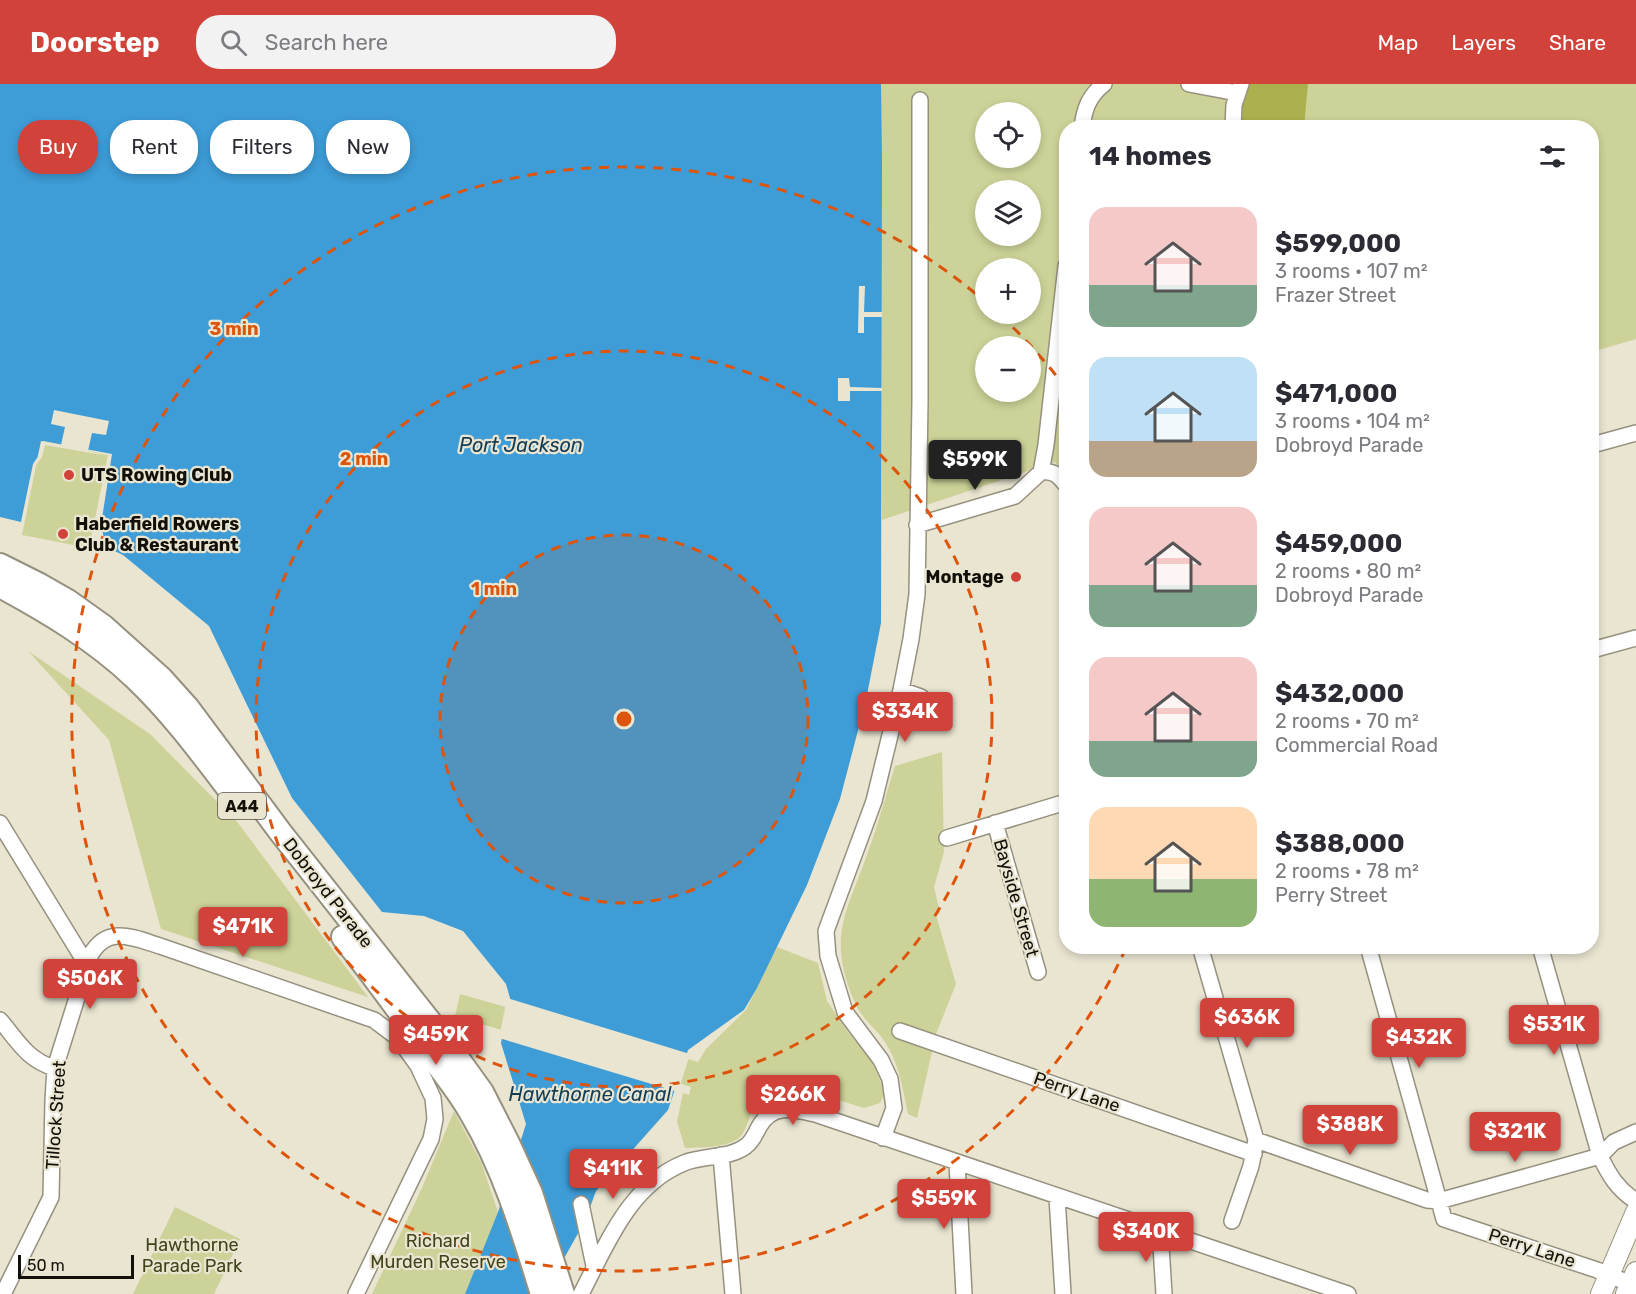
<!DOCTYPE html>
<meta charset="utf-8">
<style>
body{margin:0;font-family:Rubik,sans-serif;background:#f2f2f3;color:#2b2b33;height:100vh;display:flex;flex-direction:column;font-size:22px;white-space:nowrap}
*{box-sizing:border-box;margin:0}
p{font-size:20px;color:#7c7c81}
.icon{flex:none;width:33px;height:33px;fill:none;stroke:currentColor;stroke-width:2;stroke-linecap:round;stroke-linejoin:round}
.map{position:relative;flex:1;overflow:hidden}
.drawer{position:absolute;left:1059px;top:36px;width:540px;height:834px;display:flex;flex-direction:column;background:#fff;border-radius:24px;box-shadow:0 3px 9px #0003}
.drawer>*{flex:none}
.guide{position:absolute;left:18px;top:36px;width:570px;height:54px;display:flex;gap:12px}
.buttons{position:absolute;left:975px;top:18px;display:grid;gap:12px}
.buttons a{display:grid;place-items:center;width:66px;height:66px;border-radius:50%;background:#fff;box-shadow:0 3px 9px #0003;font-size:30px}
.scale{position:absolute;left:18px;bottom:15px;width:116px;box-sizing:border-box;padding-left:6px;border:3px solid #121009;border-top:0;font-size:16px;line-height:21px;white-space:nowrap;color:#121009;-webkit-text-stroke:4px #e9e5d1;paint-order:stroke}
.price{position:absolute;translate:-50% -51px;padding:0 14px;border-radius:6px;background:#d0423a;color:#fff;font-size:20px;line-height:39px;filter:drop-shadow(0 2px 3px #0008)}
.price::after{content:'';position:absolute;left:50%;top:36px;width:18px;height:14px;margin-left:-9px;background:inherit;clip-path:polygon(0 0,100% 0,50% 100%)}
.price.selected{background:#222;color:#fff}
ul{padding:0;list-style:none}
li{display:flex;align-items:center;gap:18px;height:150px;padding:0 30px}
li span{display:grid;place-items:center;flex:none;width:168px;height:120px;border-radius:18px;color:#555}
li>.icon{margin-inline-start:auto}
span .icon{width:72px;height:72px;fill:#fffc;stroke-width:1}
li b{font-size:26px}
h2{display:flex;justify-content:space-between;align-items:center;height:72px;padding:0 30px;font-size:26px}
.tag{padding:0 21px;border-radius:24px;background:#fff;box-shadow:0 3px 9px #0003;font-size:21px;line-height:54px}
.tag.selected{background:#d0423a;color:#fff}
header{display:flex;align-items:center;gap:36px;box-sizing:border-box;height:84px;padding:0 30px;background:#d0423a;color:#fff}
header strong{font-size:28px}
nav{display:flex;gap:33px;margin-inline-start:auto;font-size:21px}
.search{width:420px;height:54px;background:#f2f2f3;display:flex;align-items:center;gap:15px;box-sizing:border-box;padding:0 21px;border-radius:24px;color:#7c7c81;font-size:22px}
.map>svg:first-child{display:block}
</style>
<header>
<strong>Doorstep</strong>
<div class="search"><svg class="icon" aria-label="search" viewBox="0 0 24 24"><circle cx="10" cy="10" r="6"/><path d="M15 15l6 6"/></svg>Search here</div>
<nav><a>Map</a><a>Layers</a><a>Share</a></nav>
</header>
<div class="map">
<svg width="1636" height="1210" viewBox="0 0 1636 1210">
<rect width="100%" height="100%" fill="#e9e5d1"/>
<!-- green -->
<path fill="#cdd298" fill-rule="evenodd" d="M 881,0 L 1636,0 L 1636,255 L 1592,268 L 1592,44 L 1066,44 L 1066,390 L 1055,378 L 882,436 ZM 986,28 L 1030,28 L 1030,74 L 986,74 ZM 986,106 L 1030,106 L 1030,152 L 986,152 ZM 986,184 L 1030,184 L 1030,230 L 986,230 ZM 986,262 L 1030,262 L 1030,308 L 986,308 Z
M 65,343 L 92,349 L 89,367 L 108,371 L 89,464 L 22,451 L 41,357 L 61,361 Z
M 28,567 L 150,650 L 238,739 L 368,913 L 161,845 L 109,656 Z
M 942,668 L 944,768 L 934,803 L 940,829 L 936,831 L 956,900 L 936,950 L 917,1034 L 908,1030 C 902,1001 898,973 879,950 C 869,939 860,931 854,917 C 826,850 848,827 869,765 C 879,738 886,710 895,682 Z
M 777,863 L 818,879 L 827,917 L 848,948 L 874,980 L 885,1009 L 880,1019 L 864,1024 L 800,1004 L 779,1002 C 770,1008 761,1014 754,1024 C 748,1033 747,1050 736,1056 C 722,1064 702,1063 685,1064 L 677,1038 L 683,1009 L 689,1011 L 691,1003 L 455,932 L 460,910 L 698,978 L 706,965 L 746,926 Z
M 454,1027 L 481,1078 L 498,1128 L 465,1210 L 372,1210 L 421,1106 Z
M 175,1123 L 240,1155 L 214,1210 L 133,1210 Z"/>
<!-- forest -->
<path fill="#abb14e" d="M 1247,0 L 1308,0 L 1304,43 L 1247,43 L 1238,38 L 1240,22 Z"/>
<!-- water -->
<path fill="#3e9cd7" d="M 0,0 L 881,0 L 882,76 L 881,539 L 866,616 L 840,715 L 807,801 L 757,904 L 744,926 L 688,966 L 668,1026 L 596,1107 L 585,1137 L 544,1210 L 465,1210 L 498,1128 L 526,1040 L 501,959 L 510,914 L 506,900 L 463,847 L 424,832 L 382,828 L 292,714 L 209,542 L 123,471 L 106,463 L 101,441 L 112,370 L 43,357 L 39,371 L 33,380 L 21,438 L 0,433 Z"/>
<!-- pier -->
<path fill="#e9e5d1" d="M 859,202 L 865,202 L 864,228 L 882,228 L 882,233 L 864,233 L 864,249 L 858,249 Z
M 838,294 L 849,294 L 850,303 L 882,304 L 882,307 L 850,307 L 850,317 L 838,317 Z
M 54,326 L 109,337 L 106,351 L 92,349 L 88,367 L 108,372 L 45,361 L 42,373 L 36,381 L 41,357 L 61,361 L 65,343 L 51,340 Z
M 507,914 L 690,970 L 678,1008 L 499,954 Z"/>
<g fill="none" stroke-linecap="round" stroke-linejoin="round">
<!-- minor casing -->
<g stroke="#96917f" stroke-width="18">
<path id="minor" d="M 1189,0 L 1237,9
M 1082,44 C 1084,25 1089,12 1104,0
M 1233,44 L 1234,21 L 1241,0
M 1592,361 L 1636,349
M 1041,388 L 1046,361 L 1066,182
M 1041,388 C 1054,386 1059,392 1066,401
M 917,441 L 1015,412 L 1041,388
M 1592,566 L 1636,554
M 901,606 L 921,613
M 0,739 L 87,881
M 995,739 L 1038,888
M 947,754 L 1066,718
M 1200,862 L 1256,1056 L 1251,1082 L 1232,1137
M 1368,862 L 1444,1135 L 1597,1186 L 1636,1202
M 1540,862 L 1600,1072 C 1609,1091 1618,1106 1636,1117
M 0,936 C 17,956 28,977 55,984
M 900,947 L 1254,1070
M 883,1054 L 894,1024 L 890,995 L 881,976 L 845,928 L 828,872 L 826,847 L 874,717 L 901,606 L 911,555 L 917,510 L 920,317 L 920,16
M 1256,1056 L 1427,1116 L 1439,1117 L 1600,1072 L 1614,1058 L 1636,1048
M 721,1071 L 733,1210
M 957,1079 L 964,1210
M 1057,1113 L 1063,1210
M 581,1120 L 594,1182
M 1160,1146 L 1164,1210
M 3,1210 L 51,1113 L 53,1016 L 55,984 L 90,872 C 107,840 134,854 160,862 L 374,936 L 398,954 L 418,982 L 433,1014 L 435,1035 L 431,1055 L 356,1210
M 581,1210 C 606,1162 629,1101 684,1079 C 703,1071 729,1075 746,1062 C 753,1057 755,1050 759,1043 C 772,1019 793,1025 815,1030 L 1348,1210"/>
</g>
<!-- major casing -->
<g stroke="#96917f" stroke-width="22">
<path id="major" d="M 1601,1210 L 1636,1128
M 1626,1210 L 1636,1188"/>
</g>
<!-- highway casing -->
<g stroke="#96917f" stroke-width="26">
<path id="highway" d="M 0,481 L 40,501 L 68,517 L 103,542 L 162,595 L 188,624 L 281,749 L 446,958 L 482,1008 L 509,1061 L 531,1109 L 563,1210
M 0,502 C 48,528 95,556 135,594 C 175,632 207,677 240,720
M 343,853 C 374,893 404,933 433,975 C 447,993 461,1011 472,1031 C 505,1087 523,1149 542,1210"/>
</g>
<!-- minor -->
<use href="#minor" stroke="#fff" stroke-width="15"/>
<!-- major -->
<use href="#major" stroke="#fff" stroke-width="20"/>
<!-- highway -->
<use href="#highway" stroke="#fff" stroke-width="22"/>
</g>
<!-- distance rings -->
<circle cx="624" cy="635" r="184" fill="#dd550c" fill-opacity=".12"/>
<g fill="none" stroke="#dd550c" stroke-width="3" stroke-dasharray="10 8">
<circle cx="624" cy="635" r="184"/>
<circle cx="624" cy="635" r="368"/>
<path d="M1126 864A552 552 0 1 1 982 215M1000 231A552 552 0 0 1 1065 303"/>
</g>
<!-- markers -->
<g fill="#d0423a" stroke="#e9e5d1" stroke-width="2">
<circle cx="69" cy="391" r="6"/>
<circle cx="63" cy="450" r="6"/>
<circle cx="1016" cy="493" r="6"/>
</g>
<g text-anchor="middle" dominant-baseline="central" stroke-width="4.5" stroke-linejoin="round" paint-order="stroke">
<!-- shield labels -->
<rect fill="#e9e5d1" stroke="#525045" stroke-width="1.5" x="218" y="709" width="48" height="26" rx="4.5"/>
<g font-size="16" font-weight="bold" fill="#121009">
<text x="242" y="722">A44</text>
</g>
<!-- poi labels -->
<g font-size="18" font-weight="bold" fill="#121009" stroke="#e9e5d1" text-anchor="start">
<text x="81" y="391">UTS Rowing Club</text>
<text x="75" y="440">Haberfield Rowers<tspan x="75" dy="21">Club &amp; Restaurant</tspan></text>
<text x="1004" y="493" text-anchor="end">Montage</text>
</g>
<!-- street labels -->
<g font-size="18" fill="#121009" stroke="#e9e5d1">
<text transform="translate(328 809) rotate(52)">Dobroyd Parade</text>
<text transform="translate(1016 814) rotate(74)">Bayside Street</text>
<text transform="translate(1077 1008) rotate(19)">Perry Lane</text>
<text transform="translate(56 1031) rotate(-86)">Tillock Street</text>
<text transform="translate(1532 1164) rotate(18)">Perry Lane</text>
</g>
<!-- park labels -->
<g font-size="18" fill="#41441a" stroke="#e9e5d1">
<text x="438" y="1157">Richard<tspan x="438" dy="21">Murden Reserve</tspan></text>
<text x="192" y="1161">Hawthorne<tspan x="192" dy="21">Parade Park</tspan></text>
</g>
<!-- water labels -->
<g font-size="20" font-style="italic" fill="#153d55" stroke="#e9e5d1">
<text x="521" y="361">Port Jackson</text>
<text x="590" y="1010">Hawthorne Canal</text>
</g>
</g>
<circle cx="624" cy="635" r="9" fill="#dd550c" stroke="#e9e5d1" stroke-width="3"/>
<g font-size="18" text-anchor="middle" font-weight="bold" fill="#dd550c" stroke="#e9e5d1" stroke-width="4.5" stroke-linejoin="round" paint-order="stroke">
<text x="234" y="251">3 min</text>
<text x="364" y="381">2 min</text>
<text x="494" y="511">1 min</text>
</g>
</svg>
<div class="buttons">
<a><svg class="icon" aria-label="locate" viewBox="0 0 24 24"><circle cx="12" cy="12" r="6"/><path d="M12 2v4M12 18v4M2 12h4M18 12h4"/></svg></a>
<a><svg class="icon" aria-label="layers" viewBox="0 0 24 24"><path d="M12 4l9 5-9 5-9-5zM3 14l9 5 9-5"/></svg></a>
<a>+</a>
<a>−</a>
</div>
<div class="scale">50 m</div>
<b class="price selected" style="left:975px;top:407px">$599K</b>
<b class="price" style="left:905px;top:659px">$334K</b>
<b class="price" style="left:243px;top:874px">$471K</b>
<b class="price" style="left:90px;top:926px">$506K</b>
<b class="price" style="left:1247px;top:965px">$636K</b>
<b class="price" style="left:1554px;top:972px">$531K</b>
<b class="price" style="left:436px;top:982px">$459K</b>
<b class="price" style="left:1419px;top:985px">$432K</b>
<b class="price" style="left:793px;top:1042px">$266K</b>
<b class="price" style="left:1350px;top:1072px">$388K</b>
<b class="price" style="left:1515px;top:1079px">$321K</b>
<b class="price" style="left:613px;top:1116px">$411K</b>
<b class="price" style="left:944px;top:1146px">$559K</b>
<b class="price" style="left:1146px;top:1179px">$340K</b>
<div class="guide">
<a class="tag selected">Buy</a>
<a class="tag">Rent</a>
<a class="tag">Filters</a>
<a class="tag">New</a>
</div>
<section class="drawer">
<h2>14 homes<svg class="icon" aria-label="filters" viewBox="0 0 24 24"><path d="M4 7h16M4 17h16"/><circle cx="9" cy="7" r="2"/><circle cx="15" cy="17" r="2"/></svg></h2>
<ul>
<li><span style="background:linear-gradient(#f6c9c9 65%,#7fa58c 0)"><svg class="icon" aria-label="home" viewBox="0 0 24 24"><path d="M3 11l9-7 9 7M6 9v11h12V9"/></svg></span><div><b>$599,000</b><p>3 rooms · 107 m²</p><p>Frazer Street</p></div></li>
<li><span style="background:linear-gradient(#bfe0f5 70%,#b9a48a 0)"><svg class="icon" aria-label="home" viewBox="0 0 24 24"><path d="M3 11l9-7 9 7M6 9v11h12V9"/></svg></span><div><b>$471,000</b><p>3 rooms · 104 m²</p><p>Dobroyd Parade</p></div></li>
<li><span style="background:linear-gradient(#f6c9c9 65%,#7fa58c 0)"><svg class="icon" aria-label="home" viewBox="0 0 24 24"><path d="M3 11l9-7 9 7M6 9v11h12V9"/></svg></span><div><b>$459,000</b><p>2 rooms · 80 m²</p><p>Dobroyd Parade</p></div></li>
<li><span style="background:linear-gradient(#f6c9c9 70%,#7fa58c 0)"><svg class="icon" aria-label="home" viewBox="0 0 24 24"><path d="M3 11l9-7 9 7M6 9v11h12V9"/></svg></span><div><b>$432,000</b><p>2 rooms · 70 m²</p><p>Commercial Road</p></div></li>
<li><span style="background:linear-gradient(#ffd9b3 60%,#8fb573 0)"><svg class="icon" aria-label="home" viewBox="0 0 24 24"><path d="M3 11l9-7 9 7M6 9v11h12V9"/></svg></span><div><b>$388,000</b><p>2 rooms · 78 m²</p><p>Perry Street</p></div></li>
</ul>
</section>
</div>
